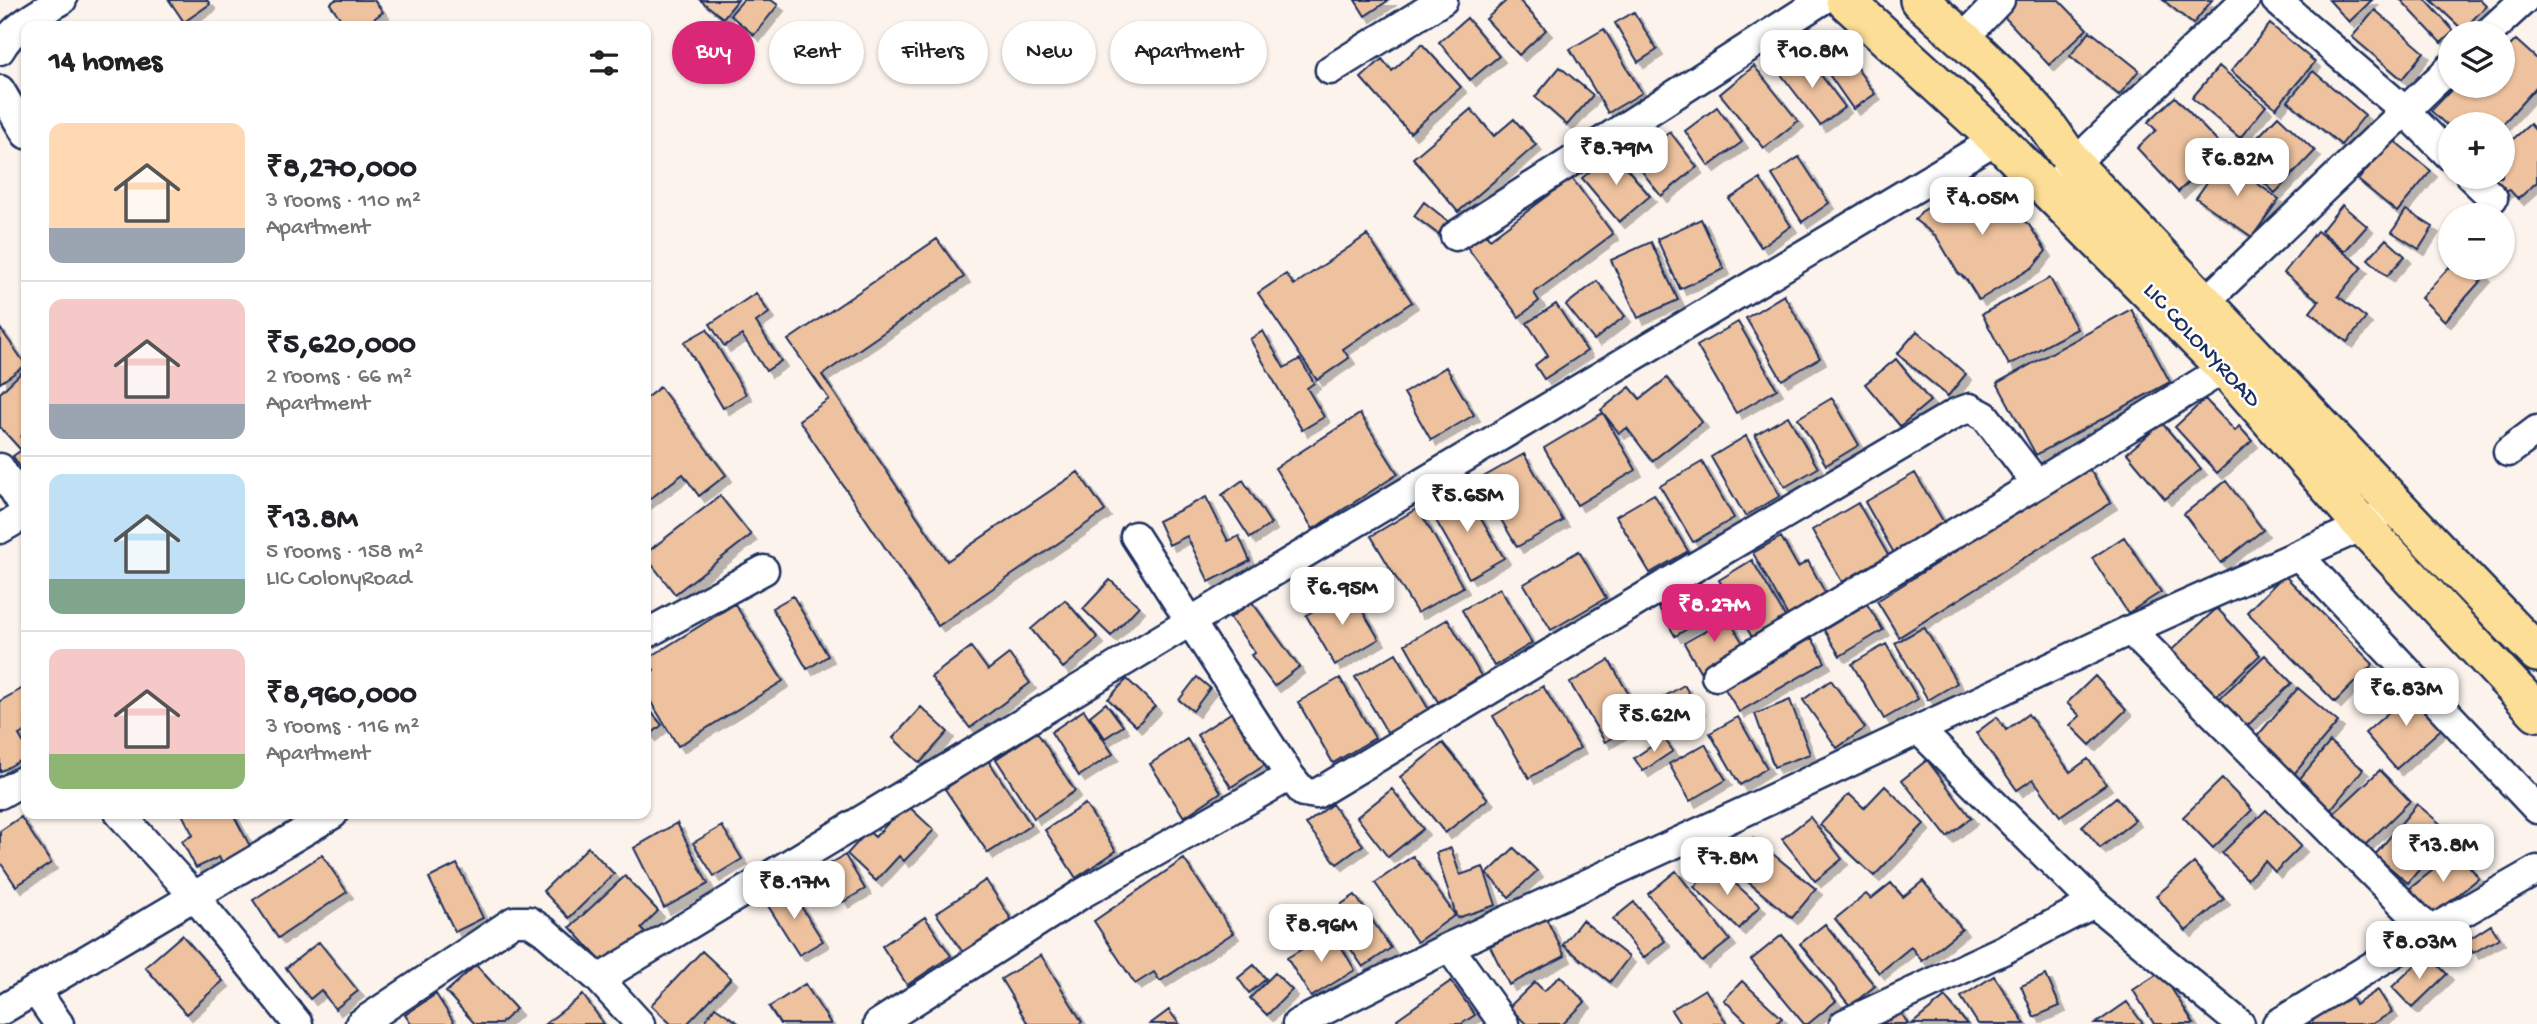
<!DOCTYPE html>
<meta charset="utf-8">
<style>
body{margin:0;font-family:"Gochi Hand",sans-serif;background:#f2f2f2;color:#202124;height:100vh;display:flex;flex-direction:column;font-size:26px;white-space:nowrap}
*{box-sizing:border-box;margin:0}
p{font-size:23px;color:#757577}
.icon{flex:none;width:38px;height:38px;fill:none;stroke:currentColor;stroke-width:2;stroke-linecap:round;stroke-linejoin:round}
.map{position:relative;flex:1;overflow:hidden}
.drawer{position:absolute;left:21px;top:21px;width:630px;height:798px;display:flex;flex-direction:column;background:#fff;border-radius:14px;box-shadow:0 2px 5px #0004}
.drawer>*{flex:none}
.top-card{position:absolute;left:672px;top:21px;width:665px;height:63px;display:flex;gap:14px}
.controls{position:absolute;left:2438px;top:21px;display:grid;gap:14px}
.controls a{display:grid;place-items:center;width:77px;height:77px;border-radius:50%;background:#fff;box-shadow:0 2px 5px #0004;font-size:35px}
.price{position:absolute;translate:-50% -60px;padding:0 16px;border-radius:14px;background:#fff;color:#222;font-size:23px;line-height:46px;filter:drop-shadow(0 2px 4px #0008)}
.price::after{content:'';position:absolute;left:50%;top:42px;width:21px;height:16px;margin-left:-10px;background:inherit;clip-path:polygon(0 0,100% 0,50% 100%)}
.price.selected{background:#db2777;color:#fff}
ul{padding:0;list-style:none}
li{display:flex;align-items:center;gap:21px;height:175px;padding:0 28px}
li+li{border-top:2px solid #e0e0e0}
li span{display:grid;place-items:center;flex:none;width:196px;height:140px;border-radius:14px;color:#555}
li>.icon{margin-inline-start:auto}
span .icon{width:84px;height:84px;fill:#fffc;stroke-width:1}
li b{font-size:30px}
h2{display:flex;justify-content:space-between;align-items:center;height:84px;padding:0 28px;font-size:30px}
.pill{padding:0 24px;border-radius:32px;background:#fff;box-shadow:0 2px 5px #0004;font-size:24px;line-height:63px}
.pill.selected{background:#db2777;color:#fff}
.map>svg:first-child{display:block}
</style>
<div class="map">
<svg width="2537" height="1024" viewBox="0 0 2537 1024">
<defs>
<filter id="shadow"><feDropShadow dx="6" dy="6" stdDeviation="0" flood-color="#0004"/></filter>
</defs>
<rect width="100%" height="100%" fill="#fcf3ec"/>
<filter id="ink" filterUnits="userSpaceOnUse"><feTurbulence type="fractalNoise" baseFrequency=".0143" numOctaves="2"/><feDisplacementMap in="SourceGraphic" scale="14" xChannelSelector="R" yChannelSelector="G"/><feConvolveMatrix kernelMatrix="1 2 1 2 8 2 1 2 1" color-interpolation-filters="sRGB"/></filter>
<g filter="url(#ink)">
<!-- building -->
<path fill="#eec29e" stroke="#1b2f5e" stroke-width="2" filter="url(#shadow)" d="M 169,0 L 207,0 L 210,4 L 184,22 Z
M 335,0 L 374,0 L 383,12 L 364,26 L 346,26 L 330,4 Z
M 700,0 L 738,0 L 723,18 Z
M 743,0 L 771,0 L 778,5 L 754,35 L 730,15 Z
M 1355,0 L 1389,0 L 1365,16 Z
M 1507,0 L 1519,0 L 1546,30 L 1519,55 L 1486,19 Z
M 2008,0 L 2059,0 L 2087,29 L 2049,65 L 1998,10 Z
M 2163,0 L 2212,0 L 2193,24 Z
M 2329,0 L 2372,0 L 2349,22 Z
M 2401,0 L 2426,0 L 2454,31 L 2441,43 Z
M 2431,0 L 2480,0 L 2486,6 L 2463,30 Z
M 2375,10 L 2424,52 L 2402,79 L 2352,37 Z
M 1634,12 L 1657,50 L 1638,62 L 1615,23 Z
M 1467,18 L 1499,56 L 1470,80 L 1439,42 Z
M 2270,24 L 2315,62 L 2276,108 L 2231,71 Z
M 1604,29 L 1642,93 L 1608,113 L 1570,49 Z
M 2090,31 L 2139,70 L 2119,95 L 2070,56 Z
M 1832,33 L 1875,94 L 1853,109 L 1810,47 Z
M 2516,40 L 2537,59 L 2537,86 L 2502,125 L 2450,124 L 2450,128 L 2431,111 L 2455,86 L 2502,86 L 2502,54 Z
M 1422,44 L 1461,87 L 1410,133 L 1361,78 L 1382,59 L 1392,71 Z
M 1805,54 L 1845,107 L 1820,125 L 1780,73 Z
M 1754,66 L 1798,121 L 1764,148 L 1720,94 Z
M 2219,66 L 2266,106 L 2240,138 L 2192,98 Z
M 1560,67 L 1593,95 L 1567,125 L 1535,97 Z
M 2313,71 L 2365,115 L 2341,145 L 2288,101 Z
M 2175,97 L 2224,149 L 2178,192 L 2137,148 L 2156,130 L 2148,122 Z
M 1717,107 L 1742,142 L 1709,166 L 1685,131 Z
M 1471,109 L 1494,136 L 1514,119 L 1536,145 L 1458,212 L 1413,158 Z
M 2278,116 L 2315,151 L 2275,193 L 2238,158 Z
M 2530,124 L 2537,132 L 2537,182 L 2518,199 L 2509,189 L 2504,193 L 2490,177 L 2502,177 L 2502,149 Z
M 1670,132 L 1697,167 L 1661,196 L 1634,161 Z
M 2392,139 L 2431,171 L 2397,212 L 2358,180 Z
M 1613,152 L 1650,196 L 1619,222 L 1582,178 Z
M 1799,157 L 1829,203 L 1802,222 L 1772,175 Z
M 2223,159 L 2279,199 L 2252,237 L 2196,198 Z
M 1973,173 L 1997,192 L 2005,205 L 2029,225 L 2046,251 L 2033,267 L 1979,300 L 1966,279 L 1958,273 L 1936,236 L 1915,220 L 1921,212 L 1963,186 Z
M 1572,178 L 1613,234 L 1534,293 L 1539,301 L 1519,317 L 1467,247 L 1485,233 L 1490,239 Z
M 1760,179 L 1791,226 L 1761,247 L 1729,199 Z
M 1424,202 L 1448,221 L 1438,234 L 1414,216 Z
M 2342,205 L 2367,226 L 2345,251 L 2321,231 Z
M 2406,210 L 2433,227 L 2419,249 L 2392,232 Z
M 1701,219 L 1724,269 L 1680,289 L 1657,239 Z
M 2317,231 L 2362,267 L 2338,296 L 2366,318 L 2347,342 L 2310,312 L 2319,301 L 2284,273 Z
M 1367,235 L 1412,302 L 1343,349 L 1349,358 L 1317,380 L 1258,293 L 1286,274 L 1294,285 Z
M 937,239 L 964,277 L 822,375 L 947,561 L 1078,472 L 1105,511 L 938,626 L 799,420 L 829,399 L 788,340 Z
M 2386,239 L 2405,256 L 2387,276 L 2368,259 Z
M 1651,242 L 1678,300 L 1638,318 L 1611,260 Z
M 2450,266 L 2450,268 L 2476,268 L 2485,276 L 2445,321 L 2421,298 Z
M 2050,278 L 2077,329 L 2009,365 L 1982,314 Z
M 1597,281 L 1625,316 L 1594,340 L 1566,305 Z
M 756,293 L 769,313 L 756,322 L 781,361 L 766,371 L 742,335 L 724,346 L 710,324 Z
M 1784,295 L 1820,358 L 1782,380 L 1746,318 Z
M 1556,304 L 1587,351 L 1544,379 L 1535,365 L 1548,355 L 1527,323 Z
M 2131,309 L 2170,382 L 2036,455 L 1997,383 Z
M 1738,322 L 1777,389 L 1736,413 L 1697,346 Z
M 0,328 L 26,365 L 0,383 Z
M 707,329 L 746,394 L 723,408 L 684,342 Z
M 1263,331 L 1284,368 L 1300,359 L 1314,383 L 1307,388 L 1324,417 L 1302,430 L 1250,339 Z
M 1917,331 L 1966,374 L 1948,396 L 1897,354 Z
M 1896,359 L 1930,401 L 1900,426 L 1865,384 Z
M 1446,367 L 1474,415 L 1431,440 L 1404,393 Z
M 26,368 L 26,432 L 21,437 L 26,444 L 20,449 L 0,427 L 0,393 Z
M 1667,378 L 1702,422 L 1652,461 L 1627,428 L 1619,433 L 1601,410 L 1630,387 L 1640,399 Z
M 660,387 L 726,475 L 699,496 L 683,474 L 646,502 L 646,398 Z
M 1832,398 L 1859,445 L 1826,465 L 1798,418 Z
M 2205,399 L 2235,431 L 2239,426 L 2252,441 L 2217,473 L 2175,427 Z
M 1603,413 L 1636,470 L 1577,505 L 1544,448 Z
M 1360,414 L 1398,474 L 1313,529 L 1275,468 Z
M 1788,416 L 1818,468 L 1785,487 L 1755,435 Z
M 2162,423 L 2201,469 L 2165,499 L 2127,453 Z
M 1746,436 L 1780,496 L 1745,516 L 1711,457 Z
M 26,447 L 26,476 L 13,456 Z
M 1524,454 L 1563,521 L 1517,547 L 1478,480 Z
M 1702,462 L 1734,518 L 1693,542 L 1660,486 Z
M 2088,467 L 2111,503 L 1899,637 L 1877,601 Z
M 1915,473 L 1946,526 L 1895,555 L 1865,502 Z
M 1243,480 L 1271,524 L 1250,538 L 1222,495 Z
M 2226,481 L 2263,530 L 2221,563 L 2184,514 Z
M 1464,490 L 1504,558 L 1469,578 L 1430,510 Z
M 1654,494 L 1688,551 L 1650,573 L 1616,516 Z
M 720,496 L 751,535 L 675,594 L 646,557 L 646,553 Z
M 1206,497 L 1228,541 L 1239,536 L 1250,561 L 1209,582 L 1187,536 L 1169,545 L 1158,521 Z
M 1858,503 L 1888,555 L 1842,582 L 1812,530 Z
M 1418,508 L 1463,587 L 1417,613 L 1371,536 Z
M 1781,537 L 1798,567 L 1808,561 L 1827,596 L 1789,618 L 1753,553 Z
M 2124,537 L 2161,592 L 2128,613 L 2092,558 Z
M 1579,551 L 1606,598 L 1551,630 L 1524,584 Z
M 1752,560 L 1787,620 L 1753,639 L 1719,580 Z
M 2284,575 L 2373,664 L 2335,702 L 2247,612 Z
M 1110,580 L 1139,606 L 1111,636 L 1083,609 Z
M 1700,583 L 1717,611 L 1675,636 L 1659,608 Z
M 1500,588 L 1532,643 L 1494,666 L 1462,610 Z
M 1350,590 L 1379,639 L 1335,665 L 1306,615 Z
M 793,596 L 828,656 L 807,669 L 772,608 Z
M 1065,600 L 1098,638 L 1063,668 L 1031,629 Z
M 1252,602 L 1299,667 L 1274,686 L 1251,655 L 1255,653 L 1230,618 Z
M 735,604 L 783,681 L 678,746 L 646,694 L 646,675 L 654,670 L 647,659 Z
M 1867,604 L 1883,630 L 1840,656 L 1824,630 Z
M 2217,608 L 2260,655 L 2206,706 L 2162,659 Z
M 1728,618 L 1744,645 L 1700,671 L 1684,643 Z
M 1448,619 L 1481,676 L 1438,702 L 1405,644 Z
M 1924,627 L 1957,683 L 1928,700 L 1895,643 Z
M 1812,638 L 1825,662 L 1739,712 L 1725,689 Z
M 1886,644 L 1918,699 L 1884,719 L 1852,664 Z
M 971,647 L 988,670 L 1009,654 L 1030,683 L 970,728 L 931,677 Z
M 1396,653 L 1429,710 L 1388,734 L 1355,677 Z
M 2265,655 L 2292,683 L 2244,729 L 2217,701 Z
M 1609,660 L 1643,719 L 1605,742 L 1570,683 Z
M 2095,676 L 2126,710 L 2090,745 L 2070,725 L 2080,716 L 2067,703 Z
M 1197,677 L 1210,688 L 1193,711 L 1179,700 Z
M 1340,678 L 1375,738 L 1333,763 L 1298,702 Z
M 1127,679 L 1155,706 L 1136,726 L 1108,699 Z
M 1831,680 L 1865,728 L 1837,748 L 1803,700 Z
M 1684,685 L 1699,709 L 1660,732 L 1645,708 Z
M 1543,686 L 1580,748 L 1529,778 L 1493,716 Z
M 25,687 L 26,731 L 19,735 L 26,747 L 26,757 L 0,772 L 0,701 Z
M 2298,688 L 2338,722 L 2294,774 L 2254,740 Z
M 2416,688 L 2447,724 L 2396,769 L 2365,733 Z
M 1790,700 L 1810,754 L 1774,767 L 1755,714 Z
M 1106,703 L 1123,726 L 1105,738 L 1090,716 Z
M 646,706 L 662,725 L 650,735 L 646,729 Z
M 921,707 L 948,732 L 920,763 L 893,738 Z
M 1084,710 L 1113,754 L 1079,776 L 1051,732 Z
M 1234,711 L 1268,763 L 1231,787 L 1197,735 Z
M 2028,714 L 2070,772 L 2088,759 L 2106,784 L 2060,816 L 2033,779 L 2017,790 L 1976,733 L 1997,717 L 2006,730 Z
M 1738,717 L 1767,768 L 1740,785 L 1710,733 Z
M 1037,732 L 1075,791 L 1034,818 L 996,759 Z
M 1664,738 L 1673,751 L 1643,771 L 1634,758 Z
M 1187,739 L 1221,792 L 1184,817 L 1150,764 Z
M 2330,742 L 2363,769 L 2327,814 L 2293,787 Z
M 1443,743 L 1488,799 L 1445,833 L 1400,777 Z
M 1705,744 L 1726,780 L 1690,801 L 1669,764 Z
M 988,760 L 1031,825 L 988,853 L 945,789 Z
M 1927,760 L 1971,818 L 1947,837 L 1902,780 Z
M 2380,770 L 2410,801 L 2360,850 L 2329,818 Z
M 2222,779 L 2252,810 L 2213,848 L 2183,817 Z
M 1885,786 L 1924,824 L 1874,876 L 1820,825 L 1849,794 L 1864,808 Z
M 1392,789 L 1423,829 L 1388,857 L 1357,817 Z
M 2116,797 L 2135,820 L 2100,848 L 2082,826 Z
M 906,804 L 934,830 L 904,861 L 899,856 L 876,881 L 847,854 L 868,831 L 875,837 Z
M 1085,804 L 1116,851 L 1076,878 L 1045,830 Z
M 1332,804 L 1363,845 L 1337,864 L 1306,824 Z
M 2417,804 L 2450,832 L 2408,883 L 2375,855 Z
M 2266,810 L 2301,846 L 2275,872 L 2265,861 L 2247,879 L 2222,853 Z
M 182,814 L 233,814 L 251,848 L 222,863 L 219,857 L 196,868 L 182,841 L 193,835 Z
M 21,817 L 51,863 L 16,886 L 0,862 L 0,831 Z
M 1810,817 L 1842,859 L 1815,881 L 1782,839 Z
M 677,823 L 708,884 L 664,908 L 634,848 Z
M 722,826 L 742,859 L 714,876 L 693,843 Z
M 1753,838 L 1816,889 L 1792,918 L 1730,867 Z
M 588,847 L 614,874 L 569,918 L 543,891 Z
M 1451,848 L 1460,875 L 1483,867 L 1496,905 L 1457,918 L 1436,853 Z
M 1514,848 L 1537,871 L 1509,897 L 1487,874 Z
M 2457,851 L 2479,878 L 2430,918 L 2408,890 Z
M 322,855 L 347,892 L 278,938 L 253,900 Z
M 845,855 L 865,889 L 843,902 L 823,868 Z
M 1413,856 L 1455,915 L 1417,942 L 1375,883 Z
M 1184,859 L 1233,933 L 1160,981 L 1154,972 L 1135,984 L 1094,921 Z
M 2194,863 L 2224,899 L 2186,931 L 2156,896 Z
M 457,864 L 483,918 L 455,932 L 429,878 Z
M 1715,865 L 1760,906 L 1739,929 L 1694,887 Z
M 1676,871 L 1730,940 L 1702,962 L 1648,894 Z
M 625,876 L 658,911 L 641,928 L 648,936 L 610,971 L 570,927 Z
M 986,880 L 1015,925 L 966,957 L 936,913 Z
M 1923,881 L 1962,929 L 1922,961 L 1911,947 L 1879,973 L 1835,919 L 1866,894 L 1871,899 L 1891,883 L 1903,897 Z
M 788,886 L 823,941 L 799,955 L 765,901 Z
M 1355,895 L 1391,948 L 1363,967 L 1327,914 Z
M 1634,902 L 1665,941 L 1643,958 L 1613,919 Z
M 925,917 L 951,956 L 907,985 L 882,946 Z
M 1546,918 L 1565,956 L 1509,985 L 1490,946 Z
M 1582,920 L 1629,957 L 1610,982 L 1563,945 Z
M 1825,924 L 1875,986 L 1850,1006 L 1800,944 Z
M 2491,925 L 2499,938 L 2473,953 L 2466,941 Z
M 1332,931 L 1355,970 L 1311,997 L 1287,958 Z
M 182,935 L 223,981 L 186,1014 L 145,967 Z
M 1782,935 L 1836,1001 L 1808,1024 L 1804,1024 L 1751,960 Z
M 319,942 L 358,991 L 335,1009 L 321,990 L 310,999 L 286,968 Z
M 702,951 L 731,978 L 687,1024 L 671,1024 L 651,1005 Z
M 2427,954 L 2447,974 L 2412,1008 L 2392,987 Z
M 1041,955 L 1082,1022 L 1079,1024 L 1028,1024 L 1001,979 Z
M 476,965 L 516,1009 L 500,1024 L 475,1024 L 446,992 Z
M 1254,965 L 1266,979 L 1249,993 L 1238,978 Z
M 2161,972 L 2194,1024 L 2154,1024 L 2133,990 Z
M 1275,973 L 1292,990 L 1267,1015 L 1250,998 Z
M 2046,975 L 2060,1006 L 2034,1017 L 2021,986 Z
M 1560,976 L 1585,1002 L 1563,1024 L 1526,1024 L 1509,1007 L 1535,982 L 1544,991 Z
M 1994,976 L 2025,1024 L 1978,1024 L 1961,997 Z
M 1451,981 L 1475,1015 L 1461,1024 L 1400,1024 L 1397,1019 Z
M 1742,981 L 1782,1018 L 1776,1024 L 1749,1024 L 1724,1000 Z
M 805,984 L 831,1024 L 780,1024 L 769,1007 Z
M 1705,989 L 1727,1024 L 1680,1024 L 1671,1010 Z
M 2378,990 L 2392,1012 L 2372,1024 L 2297,1024 L 2348,992 L 2355,1005 Z
M 436,994 L 455,1024 L 411,1024 L 405,1015 Z
M 583,995 L 604,1024 L 545,1024 Z
M 1945,997 L 1967,1024 L 1912,1024 Z
M 2127,1002 L 2143,1024 L 2095,1024 Z
M 715,1007 L 740,1024 L 703,1024 Z
M 1899,1009 L 1908,1024 L 1874,1024 Z
M 1169,1010 L 1179,1024 L 1150,1024 Z"/>
<g fill="none" stroke-linecap="round" stroke-linejoin="round">
<!-- minor casing -->
<g stroke="#1b2f5e" stroke-width="33">
<path id="minor" d="M 2276,0 L 2404,110 L 2450,156
M 2488,33 L 2524,0
M 1963,39 L 2000,0
M 0,50 C 13,26 40,13 62,0
M 1330,70 L 1443,0
M 0,90 L 26,134
M 2471,177 L 2493,198
M 2061,178 L 2092,146 L 2245,0
M 1455,236 L 1822,0
M 2205,302 L 2450,68
M 2508,452 L 2537,430
M 0,468 L 26,510
M 0,529 L 26,514
M 1135,536 L 1290,776 L 1303,792 L 1316,794 L 1666,584 L 1956,413 L 1970,408 L 1985,416 L 2037,484 L 2225,368
M 2299,556 L 2537,809
M 2130,630 L 2430,931
M 646,634 L 764,570
M 1716,676 L 2037,484
M 1919,730 L 2094,903 L 2240,1024
M 0,794 L 26,779
M 120,814 L 195,897 L 298,1024
M 1449,947 L 1504,1024
M 599,979 L 1168,635 L 1997,139
M 35,990 L 59,1024
M 0,1011 L 333,814
M 360,1024 L 514,921 L 529,921 L 544,931 L 599,979 L 640,1024
M 878,1024 L 1083,893 L 1290,776
M 1297,1024 L 1449,947 L 1748,810 L 2130,630 L 2363,526 L 2394,505
M 1844,1024 L 2003,950 L 2094,903
M 2277,1024 L 2430,931 L 2537,870"/>
</g>
<!-- major casing -->
<g stroke="#1b2f5e" stroke-width="42">
<path id="major" d="M 1845,0 L 1997,139 L 2225,368 L 2363,526 L 2537,712
M 1919,0 C 1960,36 2002,73 2038,114 C 2055,134 2067,158 2085,177 C 2237,335 2385,496 2537,653"/>
</g>
<!-- minor -->
<use href="#minor" stroke="#fff" stroke-width="28"/>
<!-- major -->
<use href="#major" stroke="#fdde96" stroke-width="37"/>
</g>
</g>
<g text-anchor="middle" dominant-baseline="central" stroke-width="5" stroke-linejoin="round" paint-order="stroke">
<!-- street labels -->
<g font-size="23" fill="#1b2f5e" stroke="#fff">
<text transform="translate(2201 346) rotate(47)">LIC COLONYROAD</text>
</g>
</g>
</svg>
<div class="controls">
<a><svg class="icon" aria-label="layers" viewBox="0 0 24 24"><path d="M12 4l9 5-9 5-9-5zM3 14l9 5 9-5"/></svg></a>
<a>+</a>
<a>−</a>
</div>
<b class="price" style="left:1812px;top:90px">₹10.8M</b>
<b class="price" style="left:1616px;top:187px">₹8.79M</b>
<b class="price" style="left:2237px;top:198px">₹6.82M</b>
<b class="price" style="left:1982px;top:237px">₹4.05M</b>
<b class="price" style="left:1467px;top:534px">₹5.65M</b>
<b class="price" style="left:1342px;top:627px">₹6.95M</b>
<b class="price selected" style="left:1714px;top:644px">₹8.27M</b>
<b class="price" style="left:2406px;top:728px">₹6.83M</b>
<b class="price" style="left:1654px;top:754px">₹5.62M</b>
<b class="price" style="left:2443px;top:884px">₹13.8M</b>
<b class="price" style="left:1727px;top:897px">₹7.8M</b>
<b class="price" style="left:794px;top:921px">₹8.17M</b>
<b class="price" style="left:1321px;top:964px">₹8.96M</b>
<b class="price" style="left:2419px;top:981px">₹8.03M</b>
<div class="top-card">
<a class="pill selected">Buy</a>
<a class="pill">Rent</a>
<a class="pill">Filters</a>
<a class="pill">New</a>
<a class="pill">Apartment</a>
</div>
<section class="drawer">
<h2>14 homes<svg class="icon" aria-label="filters" viewBox="0 0 24 24"><path d="M4 7h16M4 17h16"/><circle cx="9" cy="7" r="2"/><circle cx="15" cy="17" r="2"/></svg></h2>
<ul>
<li><span style="background:linear-gradient(#ffd9b3 75%,#9aa5b1 0)"><svg class="icon" aria-label="home" viewBox="0 0 24 24"><path d="M3 11l9-7 9 7M6 9v11h12V9"/></svg></span><div><b>₹8,270,000</b><p>3 rooms · 110 m²</p><p>Apartment</p></div></li>
<li><span style="background:linear-gradient(#f6c9c9 75%,#9aa5b1 0)"><svg class="icon" aria-label="home" viewBox="0 0 24 24"><path d="M3 11l9-7 9 7M6 9v11h12V9"/></svg></span><div><b>₹5,620,000</b><p>2 rooms · 66 m²</p><p>Apartment</p></div></li>
<li><span style="background:linear-gradient(#bfe0f5 75%,#7fa58c 0)"><svg class="icon" aria-label="home" viewBox="0 0 24 24"><path d="M3 11l9-7 9 7M6 9v11h12V9"/></svg></span><div><b>₹13.8M</b><p>5 rooms · 158 m²</p><p>LIC ColonyRoad</p></div></li>
<li><span style="background:linear-gradient(#f6c9c9 75%,#8fb573 0)"><svg class="icon" aria-label="home" viewBox="0 0 24 24"><path d="M3 11l9-7 9 7M6 9v11h12V9"/></svg></span><div><b>₹8,960,000</b><p>3 rooms · 116 m²</p><p>Apartment</p></div></li>
</ul>
</section>
</div>
